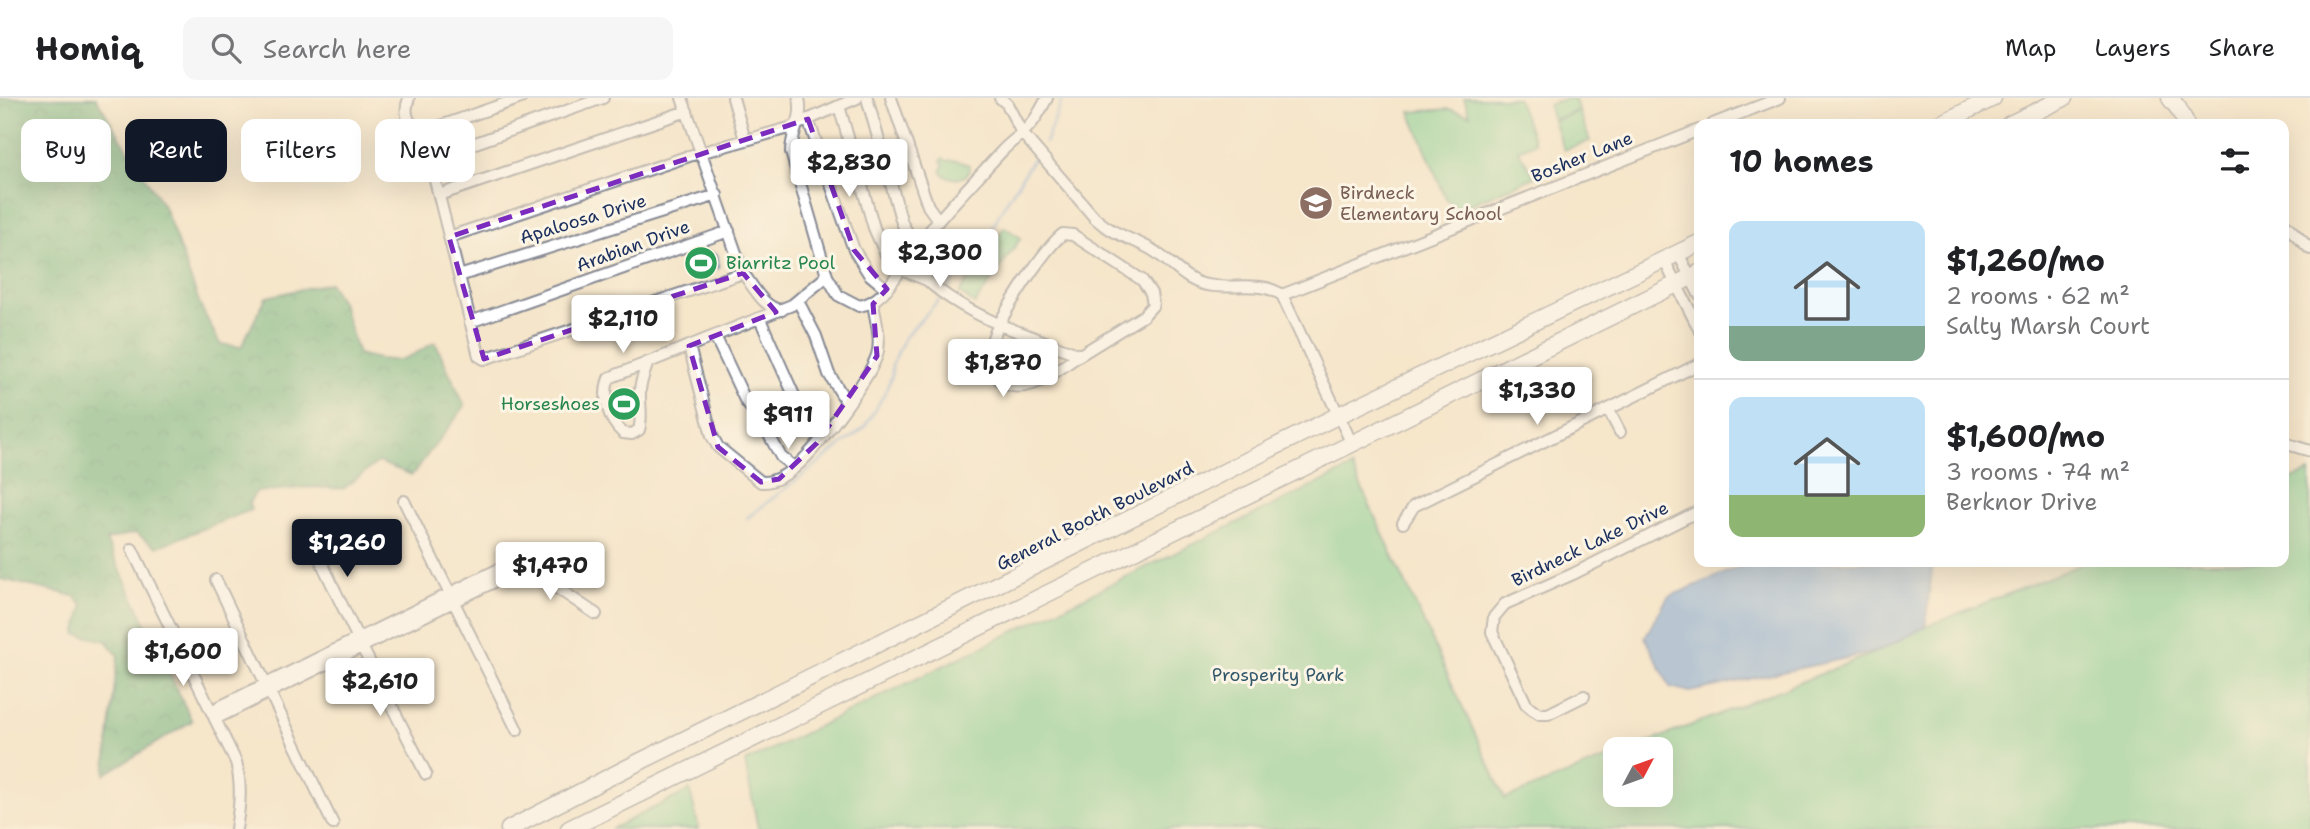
<!DOCTYPE html>
<meta charset="utf-8">
<style>
body{margin:0;font-family:"Shantell Sans",sans-serif;background:#f6f6f6;color:#202124;height:100vh;display:flex;flex-direction:column;font-size:26px;white-space:nowrap}
*{box-sizing:border-box;margin:0}
p{font-size:23px;color:#757577}
.icon{flex:none;width:38px;height:38px;fill:none;stroke:currentColor;stroke-width:2;stroke-linecap:round;stroke-linejoin:round}
.map{position:relative;flex:1;overflow:hidden}
.panel{position:absolute;left:1694px;top:21px;width:595px;height:448px;display:flex;flex-direction:column;background:#fff;border-radius:14px;box-shadow:0 7px 28px #0002}
.panel>*{flex:none}
.hud{position:absolute;left:21px;top:21px;width:665px;height:63px;display:flex;gap:14px}
.needle{width:46px;rotate:49deg}
.buttons{position:absolute;left:1603px;top:639px;display:grid;gap:14px}
.buttons a{display:grid;place-items:center;width:70px;height:70px;border-radius:14px;background:#fff;box-shadow:0 7px 28px #0002;font-size:35px}
.price{position:absolute;translate:-50% -60px;padding:0 16px;border-radius:7px;background:#fff;color:#222;font-size:23px;line-height:46px;filter:drop-shadow(0 2px 4px #0008)}
.price::after{content:'';position:absolute;left:50%;top:42px;width:21px;height:16px;margin-left:-10px;background:inherit;clip-path:polygon(0 0,100% 0,50% 100%)}
.price.selected{background:#111827;color:#fff}
ul{padding:0;list-style:none}
li{display:flex;align-items:center;gap:21px;height:175px;padding:0 35px}
li+li{border-top:2px solid #e0e0e0}
li span{display:grid;place-items:center;flex:none;width:196px;height:140px;border-radius:14px;color:#555}
li>.icon{margin-inline-start:auto}
span .icon{width:84px;height:84px;fill:#fffc;stroke-width:1}
li b{font-size:30px}
h2{display:flex;justify-content:space-between;align-items:center;height:84px;padding:0 35px;font-size:30px}
.tag{padding:0 24px;border-radius:14px;background:#fff;box-shadow:0 7px 28px #0002;font-size:24px;line-height:63px}
.tag.selected{background:#111827;color:#fff}
header{display:flex;align-items:center;gap:42px;box-sizing:border-box;height:98px;padding:0 35px;background:#fff;border-bottom:2px solid #e0e0e0}
header strong{font-size:33px}
nav{display:flex;gap:38px;margin-inline-start:auto;font-size:24px}
.search{width:490px;height:63px;background:#f6f6f6;display:flex;align-items:center;gap:18px;box-sizing:border-box;padding:0 24px;border-radius:14px;color:#757577;font-size:26px}
.map>svg:first-child{display:block}
</style>
<header>
<strong>Homiq</strong>
<div class="search"><svg class="icon" aria-label="search" viewBox="0 0 24 24"><circle cx="10" cy="10" r="6"/><path d="M15 15l6 6"/></svg>Search here</div>
<nav><a>Map</a><a>Layers</a><a>Share</a></nav>
</header>
<div class="map">
<svg width="2310" height="731" viewBox="0 0 2310 731">
<defs>
<pattern id="forest-crowns" width="20" height="18" patternUnits="userSpaceOnUse" patternTransform="scale(1.75)"><rect width="20" height="18" fill="#62b27d"/><path d="M2 6a3 3 0 1 1 6 0M12 15a3 3 0 1 1 6 0" fill="none" stroke="#50916a"/></pattern>
</defs>
<rect width="100%" height="100%" fill="#fcf5e5"/>
<filter id="ink" filterUnits="userSpaceOnUse"><feTurbulence type="fractalNoise" baseFrequency=".0143" numOctaves="2"/><feDisplacementMap in="SourceGraphic" scale="14" xChannelSelector="R" yChannelSelector="G"/><feConvolveMatrix kernelMatrix="1 2 1 2 8 2 1 2 1" color-interpolation-filters="sRGB"/></filter>
<filter id="wash" filterUnits="userSpaceOnUse"><feTurbulence type="fractalNoise" baseFrequency=".00686" numOctaves="4" result="noise"/><feDisplacementMap in="SourceGraphic" scale="28" xChannelSelector="R" yChannelSelector="G"/><feGaussianBlur stdDeviation="1.57" result="paint"/><feColorMatrix in="noise" values="0 0 0 0 0 0 0 0 0 0 0 0 0 0 0 0 0 1.4 0 .05"/><feComposite in="paint" operator="in"/></filter>
<g filter="url(#wash)">
<rect width="100%" height="100%" fill="#f5e6cb"/>
<!-- forest -->
<path fill="url(#forest-crowns)" stroke="#3e706e" stroke-width="2" d="M 0,0 L 96,0 L 165,111 L 201,209 L 220,246 L 241,249 L 266,199 L 329,185 L 342,205 L 358,256 C 398,266 400,265 435,244 L 465,308 L 412,377 L 378,364 L 343,391 L 314,389 L 256,394 L 249,405 L 251,412 L 157,449 L 135,435 L 106,442 L 192,623 L 105,676 L 118,557 L 106,543 L 76,536 L 83,507 L 74,498 L 0,481 Z"/>
<!-- green -->
<path fill="#79cf93" stroke="#4a7f78" stroke-width="2" d="M 1464,0 L 1517,0 L 1535,45 L 1518,52 L 1535,79 L 1459,111 L 1446,101 L 1410,14 L 1449,11 L 1470,17 Z
M 1568,0 L 1574,0 L 1579,12 L 1553,22 L 1548,7 Z
M 1579,13 L 1590,43 L 1564,52 L 1553,23 Z
M 943,60 L 947,63 C 956,60 962,64 969,67 L 970,71 L 966,78 L 956,81 L 945,78 L 941,73 L 944,67 L 941,63 Z
M 1004,129 L 1021,140 L 975,206 L 959,195 Z
M 1352,369 L 1505,701 L 1615,657 L 1615,696 L 1661,696 L 1661,651 L 1631,651 L 1879,553 L 1925,529 L 2087,464 L 2284,464 L 2284,384 L 2310,374 L 2310,731 L 758,731 L 745,664 Z
M 690,692 L 699,731 L 611,731 Z"/>
<!-- water -->
<path fill="#70a1da" stroke="#46689c" stroke-width="2" d="M 707,154 L 717,157 L 719,169 L 703,175 L 685,174 L 684,159 L 708,158 Z
M 1751,464 L 1933,464 L 1925,529 L 1879,553 L 1690,594 L 1670,589 L 1645,539 L 1668,499 Z"/>
<g fill="none" stroke-linecap="round" stroke-linejoin="round">
<!-- stream -->
<path stroke="#70a1da" stroke-width="2.5" d="M 1045,45 L 1063,0
M 948,190 L 987,140 L 1002,111 L 1033,61
M 747,420 L 864,330 L 885,295 L 892,277 L 892,267 L 905,239 L 939,202"/>
</g>
</g>
<g filter="url(#ink)">
<g fill="none" stroke-linecap="round" stroke-linejoin="round">
<!-- minor casing -->
<g stroke="#888a94" stroke-width="14">
<path id="minor" d="M 409,0 C 403,16 408,27 423,34 L 479,258 L 484,261 L 743,175 L 682,0
M 733,0 L 745,42
M 799,0 C 804,22 791,33 791,54 L 827,178 L 838,197 L 859,208 C 883,204 895,179 908,161 C 936,122 970,88 1002,53 C 1011,43 1022,37 1030,27 C 1037,20 1042,9 1047,0
M 867,0 L 902,125 L 916,150 L 927,182 L 900,171
M 891,0 L 928,108 L 938,122
M 1000,0 L 1007,6 L 1022,35 L 1095,120 C 1112,136 1128,139 1147,149 C 1168,159 1183,183 1207,187 C 1231,192 1261,182 1282,197 L 1352,346
M 839,8 L 874,130 L 888,161 L 899,174
M 808,21 L 854,152 L 869,176 L 887,191
M 1713,26 L 1780,0
M 423,34 L 521,0
M 430,61 L 603,0
M 439,97 L 687,13
M 2284,125 L 2310,151
M 449,139 L 689,58 L 789,30 L 857,0
M 1678,155 L 1699,196
M 1664,162 L 1699,231
M 743,175 C 753,188 764,211 782,212
M 459,178 L 717,97
M 927,182 C 948,202 976,216 1003,228 L 1080,257 L 1143,218 L 1153,207 L 1151,195 L 1142,182 L 1073,137 L 1063,136 C 1045,149 993,228 990,250 C 989,260 992,273 998,280 C 1006,290 1022,290 1033,286 C 1049,281 1065,266 1080,257
M 1282,197 L 1699,32
M 798,203 L 816,238 L 829,276 L 847,305
M 760,221 L 801,313 L 824,336
M 470,224 L 729,133
M 715,238 L 746,304 L 762,324 L 781,359 L 794,369
M 689,248 L 712,338 L 718,349 L 761,384 C 777,385 792,373 803,362 C 820,345 870,280 877,257 C 882,241 875,221 873,204
M 648,264 C 645,273 641,282 640,292 C 639,305 643,318 639,332 L 632,336 L 623,335 C 608,322 602,298 609,280 L 792,207 L 827,178
M 1608,311 L 1620,334
M 2284,345 L 2310,353
M 404,403 L 517,632
M 1403,425 L 1414,408 L 1699,266
M 308,436 L 362,549 L 426,676
M 132,451 L 236,664 C 242,687 240,707 236,731
M 521,466 L 596,516
M 216,482 L 333,726
M 1584,598 L 1548,616 L 1540,616 L 1532,611 L 1526,606 L 1521,595 L 1492,534 L 1494,519 L 1505,506 L 1573,476 L 1699,413
M 211,613 L 501,470 L 521,466
M 215,621 L 504,479 L 519,468"/>
</g>
<!-- highway casing -->
<g stroke="#888a94" stroke-width="19">
<path id="highway" d="M 2170,0 L 2178,10 L 2185,23
M 1940,26 L 1993,0
M 2010,26 L 2064,0
M 509,731 L 625,671 L 1337,318 L 1699,145
M 569,731 L 1699,175"/>
</g>
<!-- minor -->
<use href="#minor" stroke="#fff" stroke-width="10"/>
<!-- highway -->
<use href="#highway" stroke="#fff" stroke-width="16"/>
</g>
</g>
<!-- marked area -->
<path d="M0 0H2310V731H0ZM 808,21 L 854,152 L 887,191 L 873,206 L 877,258 L 817,345 L 779,381 L 761,384 L 718,349 L 689,248 L 776,214 L 743,175 L 484,261 L 449,139 Z" fill="#f5e6cb" fill-opacity=".55" fill-rule="evenodd"/>
<path fill="none" stroke="#7b2cbf" stroke-width="5" stroke-dasharray="14 9" stroke-linejoin="round" d="M 808,21 L 854,152 L 887,191 L 873,206 L 877,258 L 817,345 L 779,381 L 761,384 L 718,349 L 689,248 L 776,214 L 743,175 L 484,261 L 449,139 Z"/>
<!-- icons -->
<defs>
<g id="school-disc" transform="scale(1.75)"><circle r="9.5" fill="#8d6e63" stroke="#fcf5e5"/><path d="M0-5L7-2L0 1L-7-2ZM-4 1L0 2.5L4 1V4Q0 6-4 4Z" fill="#fff"/></g>
<g id="stadium-disc" transform="scale(1.75)"><circle r="9.5" fill="#2e9e5b" stroke="#fcf5e5"/><path d="M0-5a6.5 5 0 1 0 0 10a6.5 5 0 1 0 0-10ZM-3.5-1.8h7v3.6h-7Z" fill="#fff"/></g>
</defs>
<g fill-rule="evenodd">
<use href="#school-disc" x="1316" y="105"/>
<use href="#stadium-disc" x="701" y="165"/>
<use href="#stadium-disc" x="624" y="306"/>
</g>
<g text-anchor="middle" dominant-baseline="central" stroke-width="6" stroke-linejoin="round" paint-order="stroke">
<!-- street labels -->
<g font-size="18" fill="#1b2f5e" stroke="#fcf5e5">
<text transform="translate(1582 59) rotate(-22)">Bosher Lane</text>
<text transform="translate(583 121) rotate(-17)">Apaloosa Drive</text>
<text transform="translate(633 148) rotate(-20)">Arabian Drive</text>
<text transform="translate(1095 418) rotate(-27)">General Booth Boulevard</text>
<text transform="translate(1590 446) rotate(-26)">Birdneck Lake Drive</text>
</g>
<!-- education labels -->
<g font-size="18" fill="#785e54" stroke="#fcf5e5" text-anchor="start">
<text x="1340" y="95">Birdneck<tspan x="1340" dy="21">Elementary School</tspan></text>
</g>
<!-- leisure labels -->
<g font-size="18" fill="#27864d" stroke="#fcf5e5" text-anchor="start">
<text x="726" y="165">Biarritz Pool</text>
<text x="600" y="306" text-anchor="end">Horseshoes</text>
</g>
<!-- park labels -->
<g font-size="18" fill="#32576b" stroke="#fcf5e5">
<text x="1278" y="577">Prosperity Park</text>
</g>
</g>
</svg>
<div class="buttons">
<a><svg class="needle" viewBox="-14 -14 28 28"><path d="M0-13l5 13h-10z" fill="#e53935"/><path d="M0 13l5-13h-10z" fill="#757577"/></svg></a>
</div>
<b class="price" style="left:849px;top:101px">$2,830</b>
<b class="price" style="left:940px;top:191px">$2,300</b>
<b class="price" style="left:623px;top:257px">$2,110</b>
<b class="price" style="left:1003px;top:301px">$1,870</b>
<b class="price" style="left:1537px;top:329px">$1,330</b>
<b class="price" style="left:788px;top:353px">$911</b>
<b class="price selected" style="left:347px;top:481px">$1,260</b>
<b class="price" style="left:550px;top:504px">$1,470</b>
<b class="price" style="left:183px;top:590px">$1,600</b>
<b class="price" style="left:380px;top:620px">$2,610</b>
<div class="hud">
<a class="tag">Buy</a>
<a class="tag selected">Rent</a>
<a class="tag">Filters</a>
<a class="tag">New</a>
</div>
<section class="panel">
<h2>10 homes<svg class="icon" aria-label="filters" viewBox="0 0 24 24"><path d="M4 7h16M4 17h16"/><circle cx="9" cy="7" r="2"/><circle cx="15" cy="17" r="2"/></svg></h2>
<ul>
<li><span style="background:linear-gradient(#bfe0f5 75%,#7fa58c 0)"><svg class="icon" aria-label="home" viewBox="0 0 24 24"><path d="M3 11l9-7 9 7M6 9v11h12V9"/></svg></span><div><b>$1,260/mo</b><p>2 rooms · 62 m²</p><p>Salty Marsh Court</p></div></li>
<li><span style="background:linear-gradient(#bfe0f5 70%,#8fb573 0)"><svg class="icon" aria-label="home" viewBox="0 0 24 24"><path d="M3 11l9-7 9 7M6 9v11h12V9"/></svg></span><div><b>$1,600/mo</b><p>3 rooms · 74 m²</p><p>Berknor Drive</p></div></li>
</ul>
</section>
</div>
